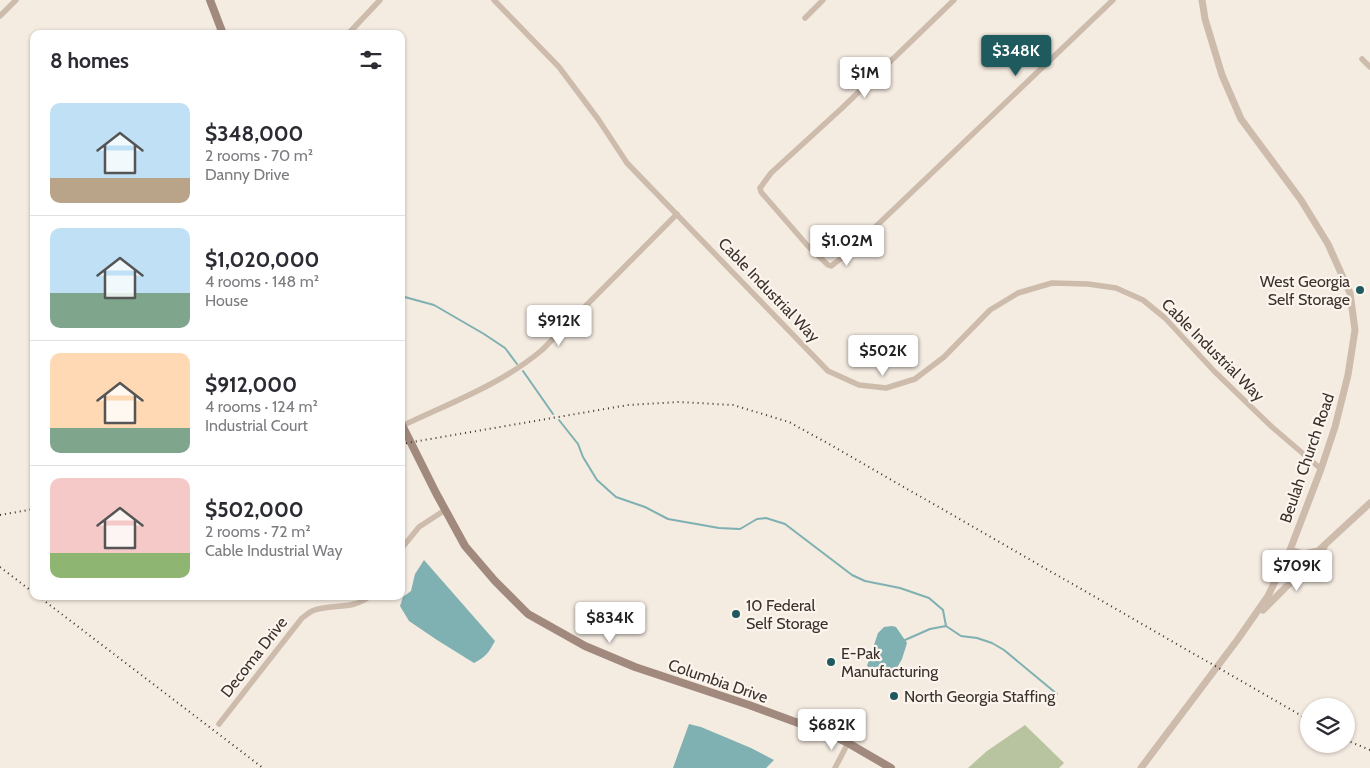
<!DOCTYPE html>
<meta charset="utf-8">
<style>
body{margin:0;font-family:Cabin,sans-serif;background:#f7f7f7;color:#2b2b33;height:100vh;display:flex;flex-direction:column;font-size:19px;white-space:nowrap}
*{box-sizing:border-box;margin:0}
p{font-size:16px;color:#7c7c81}
.icon{flex:none;width:28px;height:28px;fill:none;stroke:currentColor;stroke-width:2;stroke-linecap:round;stroke-linejoin:round}
.map{position:relative;flex:1;overflow:hidden}
.drawer{position:absolute;left:30px;top:30px;width:375px;height:570px;display:flex;flex-direction:column;background:#fff;border-radius:10px;box-shadow:0 1px 4px #0004}
.drawer>*{flex:none}
.buttons{position:absolute;left:1300px;top:698px;display:grid;gap:10px}
.buttons a{display:grid;place-items:center;width:55px;height:55px;border-radius:50%;background:#fff;box-shadow:0 1px 4px #0004;font-size:25px}
.price{position:absolute;translate:-50% -42px;padding:0 11px;border-radius:5px;background:#fff;color:#222;font-size:16px;line-height:32px;filter:drop-shadow(0 1px 2px #0008)}
.price::after{content:'';position:absolute;left:50%;top:30px;width:15px;height:11px;margin-left:-8px;background:inherit;clip-path:polygon(0 0,100% 0,50% 100%)}
.price.selected{background:#1f5a5e;color:#fff}
ul{padding:0;list-style:none}
li{display:flex;align-items:center;gap:15px;height:125px;padding:0 20px}
li+li{border-top:1px solid #e1e1e2}
li span{display:grid;place-items:center;flex:none;width:140px;height:100px;border-radius:10px;color:#555}
li>.icon{margin-inline-start:auto}
span .icon{width:60px;height:60px;fill:#fffc;stroke-width:1}
li b{font-size:21px}
h2{display:flex;justify-content:space-between;align-items:center;height:60px;padding:0 20px;font-size:21px}
.map>svg:first-child{display:block}
</style>
<div class="map">
<svg width="1370" height="768" viewBox="0 0 1370 768">
<rect width="100%" height="100%" fill="#f4ebe1"/>
<!-- green -->
<path fill="#b8c4a0" d="M 1025,725 L 1064,763 L 1059,768 L 968,768 L 987,751 Z"/>
<!-- water -->
<path fill="#7fb0b2" d="M 424,560 L 495,641 C 489,652 486,657 474,663 L 437,640 L 409,621 L 400,606 L 403,597 L 411,591 L 415,574 Z
M 892,626 L 896,627 L 907,643 L 902,659 L 895,671 C 884,674 877,672 867,666 L 878,633 L 884,627 Z
M 689,724 L 701,727 L 751,748 L 774,760 L 766,768 L 673,768 Z"/>
<g fill="none" stroke-linecap="round" stroke-linejoin="round">
<!-- stream -->
<path stroke="#7fb0b2" stroke-width="2" d="M 401,296 L 434,305 L 484,334 L 505,348 L 517,364
M 523,371 L 553,414
M 559,420 L 578,444 L 583,457 L 597,480 L 616,497 L 645,507 L 668,519 L 719,528 L 740,529 L 757,519 L 766,518 L 785,524 L 852,575 L 865,581 L 900,588 L 929,598 L 943,610 L 946,626 L 961,636 L 977,638 L 992,643 L 1004,650 L 1057,694
M 905,640 L 930,629 L 946,626"/>
<!-- minor -->
<path stroke="#cdbbac" stroke-width="5.5" d="M 494,0 L 559,67 L 598,119 L 627,163 L 828,371 L 859,385 L 886,388 L 915,379 L 944,357 L 990,310 L 1018,293 L 1052,283 L 1088,284 L 1116,288 L 1143,300 L 1165,318 L 1214,371 L 1272,427 L 1321,469
M 954,0 L 841,109 L 771,173 L 760,188 L 761,192 L 807,245 L 828,265 L 831,266 L 847,254 L 1113,0
M 0,16 L 16,0
M 805,18 L 823,0
M 348,34 L 380,0
M 1362,59 L 1370,67
M 402,426 C 450,403 502,384 542,350 L 677,214
M 401,549 L 419,527 L 445,510
M 219,724 L 302,618 C 305,616 308,613 312,611 C 332,603 352,611 370,596
M 835,768 L 848,743"/>
<!-- tertiary -->
<path stroke="#cdbbac" stroke-width="7" d="M 1290,550 L 1304,554 L 1318,551 L 1370,503
M 1263,610 L 1312,561 L 1324,547
M 1141,768 L 1238,639 L 1268,596 L 1290,550 L 1321,469 L 1335,427 L 1348,375 L 1355,330 L 1350,293 L 1328,244 L 1301,200 L 1241,119 L 1222,75 L 1205,19 L 1202,0"/>
<!-- secondary -->
<path stroke="#a18a7d" stroke-width="8" d="M 210,0 L 223,34
M 401,423 L 436,493 L 465,546 L 495,581 L 528,614 L 585,646 L 635,667 L 749,705 L 831,735 L 848,743 L 891,768"/>
<!-- rail -->
<path stroke="#3b302b" stroke-width="2" stroke-dasharray="1 4" stroke-linecap="butt" d="M 401,444 L 628,405 L 679,402 L 733,405 L 789,422 L 829,444 L 1309,720
M 0,515 L 34,509
M 0,567 L 34,593
M 38,596 L 263,768
M 1346,740 L 1370,750"/>
</g>
<!-- markers -->
<g fill="#1f5a5e" stroke="#fbf5ee" stroke-width="2">
<circle cx="1360" cy="290" r="5"/>
<circle cx="736" cy="614" r="5"/>
<circle cx="831" cy="662" r="5"/>
<circle cx="894" cy="696" r="5"/>
</g>
<g text-anchor="middle" dominant-baseline="central" stroke-width="4.5" stroke-linejoin="round" paint-order="stroke">
<!-- poi labels -->
<g font-size="16" fill="#3b302b" stroke="#fbf5ee" text-anchor="start">
<text x="1350" y="281" text-anchor="end">West Georgia<tspan x="1350" dy="18">Self Storage</tspan></text>
<text x="746" y="605">10 Federal<tspan x="746" dy="18">Self Storage</tspan></text>
<text x="841" y="653">E-Pak<tspan x="841" dy="18">Manufacturing</tspan></text>
<text x="904" y="696">North Georgia Staffing</text>
</g>
<!-- street labels -->
<g font-size="16" fill="#3b302b" stroke="#fbf5ee">
<text transform="translate(769 290) rotate(46)">Cable Industrial Way</text>
<text transform="translate(1213 350) rotate(45)">Cable Industrial Way</text>
<text transform="translate(1307 458) rotate(-71)">Beulah Church Road</text>
<text transform="translate(254 657) rotate(-52)">Decoma Drive</text>
<text transform="translate(718 681) rotate(19)">Columbia Drive</text>
</g>
</g>
</svg>
<div class="buttons">
<a><svg class="icon" aria-label="layers" viewBox="0 0 24 24"><path d="M12 4l9 5-9 5-9-5zM3 14l9 5 9-5"/></svg></a>
</div>
<b class="price selected" style="left:1016px;top:77px">$348K</b>
<b class="price" style="left:865px;top:99px">$1M</b>
<b class="price" style="left:847px;top:267px">$1.02M</b>
<b class="price" style="left:559px;top:347px">$912K</b>
<b class="price" style="left:883px;top:377px">$502K</b>
<b class="price" style="left:1297px;top:592px">$709K</b>
<b class="price" style="left:610px;top:644px">$834K</b>
<b class="price" style="left:832px;top:751px">$682K</b>
<section class="drawer">
<h2>8 homes<svg class="icon" aria-label="filters" viewBox="0 0 24 24"><path d="M4 7h16M4 17h16"/><circle cx="9" cy="7" r="2"/><circle cx="15" cy="17" r="2"/></svg></h2>
<ul>
<li><span style="background:linear-gradient(#bfe0f5 75%,#b9a48a 0)"><svg class="icon" aria-label="home" viewBox="0 0 24 24"><path d="M3 11l9-7 9 7M6 9v11h12V9"/></svg></span><div><b>$348,000</b><p>2 rooms · 70 m²</p><p>Danny Drive</p></div></li>
<li><span style="background:linear-gradient(#bfe0f5 65%,#7fa58c 0)"><svg class="icon" aria-label="home" viewBox="0 0 24 24"><path d="M3 11l9-7 9 7M6 9v11h12V9"/></svg></span><div><b>$1,020,000</b><p>4 rooms · 148 m²</p><p>House</p></div></li>
<li><span style="background:linear-gradient(#ffd9b3 75%,#7fa58c 0)"><svg class="icon" aria-label="home" viewBox="0 0 24 24"><path d="M3 11l9-7 9 7M6 9v11h12V9"/></svg></span><div><b>$912,000</b><p>4 rooms · 124 m²</p><p>Industrial Court</p></div></li>
<li><span style="background:linear-gradient(#f6c9c9 75%,#8fb573 0)"><svg class="icon" aria-label="home" viewBox="0 0 24 24"><path d="M3 11l9-7 9 7M6 9v11h12V9"/></svg></span><div><b>$502,000</b><p>2 rooms · 72 m²</p><p>Cable Industrial Way</p></div></li>
</ul>
</section>
</div>
